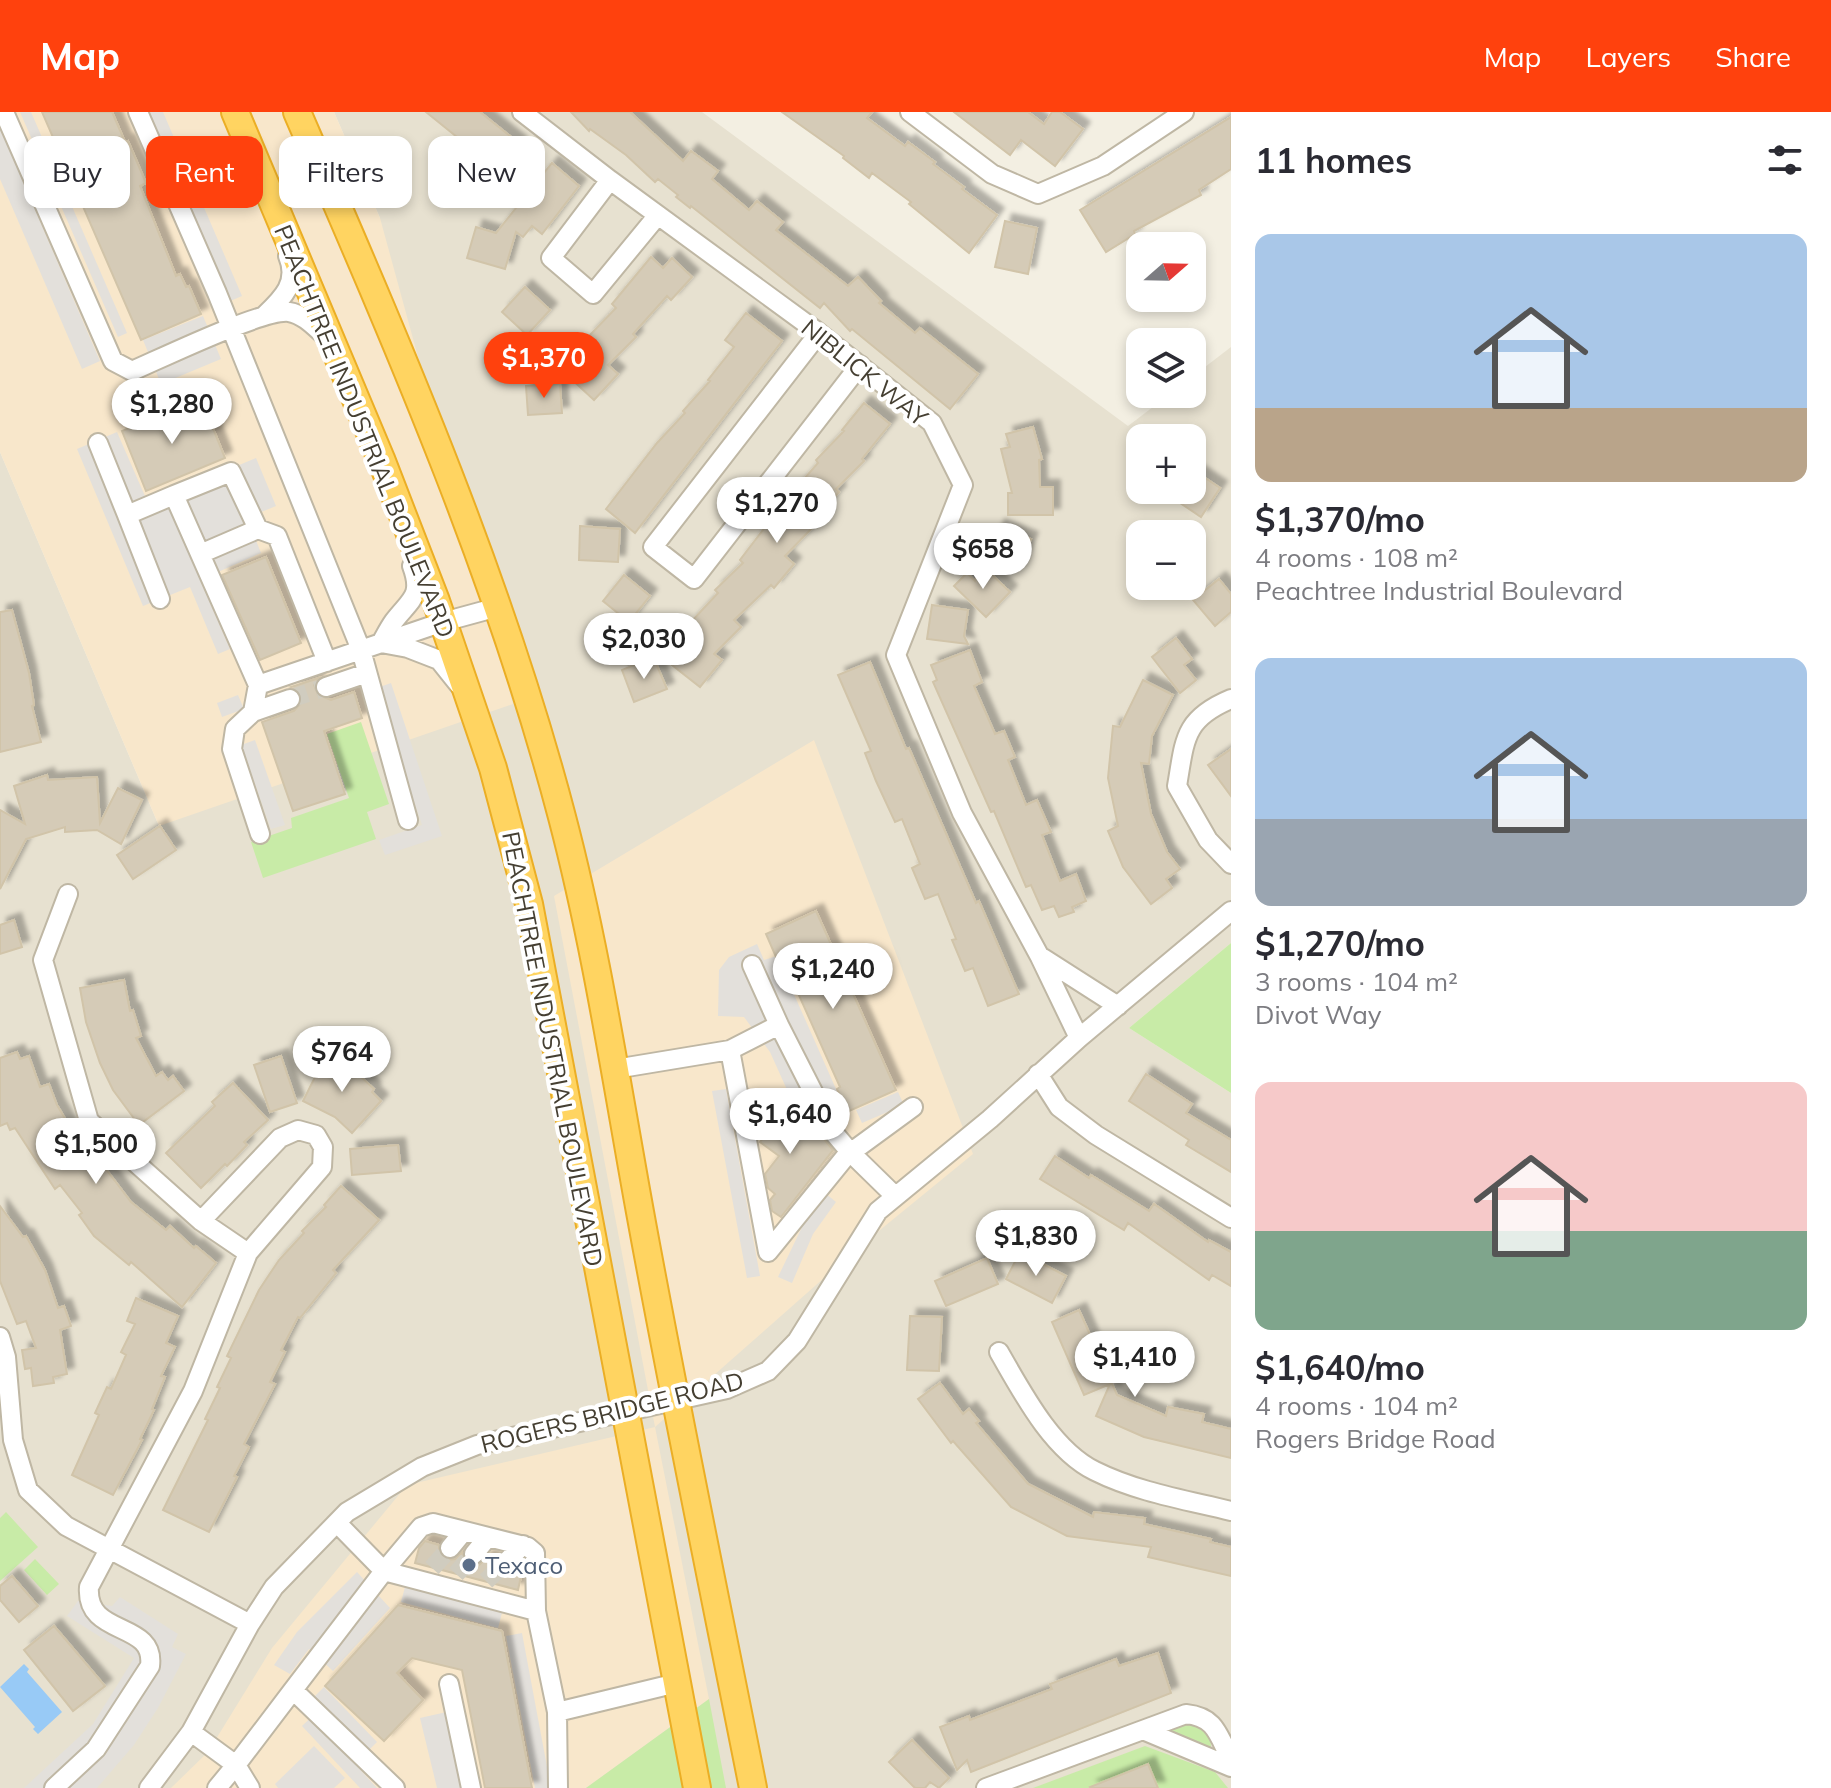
<!DOCTYPE html>
<meta charset="utf-8">
<style>
body{margin:0;font-family:Mulish,sans-serif;background:#f7f7f7;color:#2b2b33;height:100vh;display:flex;flex-direction:column;font-size:30px;white-space:nowrap}
*{box-sizing:border-box;margin:0}
p{font-size:26px;color:#7c7c81}
.icon{flex:none;width:44px;height:44px;fill:none;stroke:currentColor;stroke-width:2;stroke-linecap:round;stroke-linejoin:round}
.map{position:relative;flex:1;overflow:hidden}
.drawer{display:flex;flex-direction:column;background:#fff;width:600px}
.drawer>*{flex:none}
.banner{position:absolute;left:24px;top:24px;width:760px;height:72px;display:flex;gap:16px}
.needle{width:52px;rotate:70deg}
.tools{position:absolute;left:1126px;top:120px;display:grid;gap:16px}
.tools a{display:grid;place-items:center;width:80px;height:80px;border-radius:16px;background:#fff;box-shadow:0 4px 12px #0003;font-size:40px}
.price{position:absolute;translate:-50% -68px;padding:0 18px;border-radius:28px;background:#fff;color:#222;font-size:26px;line-height:52px;filter:drop-shadow(0 2px 4px #0008)}
.price::after{content:'';position:absolute;left:50%;top:48px;width:24px;height:18px;margin-left:-12px;background:inherit;clip-path:polygon(0 0,100% 0,50% 100%)}
.price.selected{background:#ff410d;color:#fff}
ul{padding:0;list-style:none}
li{display:grid;align-content:center;gap:16px;height:424px;padding:0 24px}
li span{display:grid;place-items:center;height:248px;border-radius:16px;color:#555}
li>.icon{margin-inline-start:auto}
span .icon{width:144px;height:144px;fill:#fffc;stroke-width:1}
li b{font-size:34px}
h2{display:flex;justify-content:space-between;align-items:center;height:96px;padding:0 24px;font-size:34px}
.pill{padding:0 28px;border-radius:16px;background:#fff;box-shadow:0 4px 12px #0003;font-size:28px;line-height:72px}
.pill.selected{background:#ff410d;color:#fff}
header{display:flex;align-items:center;gap:48px;box-sizing:border-box;height:112px;padding:0 40px;background:#ff410d;color:#fff}
header strong{font-size:38px}
nav{display:flex;gap:44px;margin-inline-start:auto;font-size:28px}
main{display:flex;flex:1;min-height:0}
.map>svg:first-child{display:block}
</style>
<header>
<strong>Map</strong>
<nav><a>Map</a><a>Layers</a><a>Share</a></nav>
</header>
<main>
<div class="map">
<svg width="1231" height="1676" viewBox="0 0 1231 1676">
<defs>
<filter id="shadow"><feDropShadow dx="7" dy="-7" stdDeviation="2" flood-color="#0004"/></filter>
</defs>
<rect width="100%" height="100%" fill="#f3efe2"/>
<!-- residential -->
<path fill="#e7e1d0" fill-rule="evenodd" d="M 334,0 L 702,0 L 1128,314 L 1170,282 L 1192,282 L 1192,265 L 1231,235 L 1231,831 L 1129,916 L 1231,981 L 1231,1676 L 0,1676 L 0,340 L 159,714 L 380,106 ZM 1140,326 L 1192,326 L 1192,378 L 1140,378 ZM 1140,422 L 1192,422 L 1192,474 L 1140,474 Z"/>
<!-- commercial -->
<path fill="#f8e7cb" d="M 0,0 L 334,0 L 380,106 L 513,592 L 159,714 L 0,340 Z
M 814,628 L 973,1042 L 858,1136 L 655,1315 L 709,1587 L 586,1676 L 171,1676 L 208,1640 L 272,1536 L 407,1373 L 655,1315 L 554,784 Z"/>
<!-- green -->
<path fill="#c8eba7" d="M 361,610 L 389,692 L 367,700 L 376,727 L 263,766 L 251,730 L 292,716 L 291,706 L 349,686 L 327,622 Z
M 1231,831 L 1231,981 L 1129,916 Z
M 6,1400 L 38,1435 L 0,1469 L 0,1406 Z
M 35,1447 L 59,1472 L 47,1483 L 24,1458 Z
M 709,1587 L 726,1676 L 586,1676 Z
M 1191,1609 C 1204,1615 1211,1620 1211,1635 L 1206,1638 L 1172,1626 L 1166,1617 Z
M 1145,1634 L 1215,1660 L 1228,1676 L 1033,1676 Z"/>
<!-- parking -->
<path fill="#e3e0db" d="M 20,0 L 31,0 L 127,221 L 118,225 Z
M 147,0 L 163,0 L 242,184 L 228,190 Z
M 0,16 L 100,249 L 82,257 L 0,67 Z
M 203,204 L 221,247 L 161,272 L 143,228 Z
M 117,320 L 148,391 L 256,346 L 276,394 L 247,406 L 261,441 L 200,468 L 230,537 L 218,542 L 190,475 L 143,494 L 77,337 Z
M 391,571 L 442,724 L 385,743 L 379,728 L 422,713 L 377,576 Z
M 238,583 L 244,597 L 222,605 L 217,591 Z
M 255,628 L 285,713 L 271,717 L 241,633 Z
M 757,832 L 764,848 L 777,844 L 848,1004 L 838,1009 L 823,977 L 793,991 L 770,940 L 744,905 L 718,904 L 719,858 L 729,845 Z
M 726,977 L 760,1164 L 747,1166 L 712,979 Z
M 898,980 L 904,993 L 862,1011 L 856,998 Z
M 825,1081 L 836,1090 L 813,1122 L 792,1171 L 778,1165 L 803,1113 Z
M 357,1460 L 390,1496 L 333,1559 L 309,1537 L 290,1562 L 274,1553 L 297,1520 Z
M 405,1475 L 502,1501 L 498,1516 L 401,1490 Z
M 120,1485 L 178,1522 L 172,1535 L 186,1542 L 158,1596 L 134,1633 L 97,1676 L 24,1676 L 93,1612 L 134,1546 L 67,1504 L 78,1489 L 112,1494 Z
M 522,1521 L 551,1676 L 535,1676 L 506,1524 Z
M 324,1575 L 377,1630 L 355,1652 L 377,1676 L 360,1676 L 302,1614 L 319,1598 L 311,1588 Z
M 451,1599 L 469,1676 L 437,1676 L 420,1606 Z
M 314,1634 L 345,1666 L 334,1676 L 278,1676 L 275,1672 Z"/>
<!-- water -->
<path fill="#98caf6" d="M 24,1552 L 29,1557 L 27,1560 L 62,1600 L 38,1622 L 33,1617 L 35,1615 L 0,1575 Z"/>
<!-- building -->
<path fill="#d5cbb7" stroke="#d1c4a9" stroke-width="2" filter="url(#shadow)" d="M 42,0 L 112,0 L 125,30 L 128,29 L 146,71 L 140,74 L 176,164 L 180,162 L 186,175 L 189,174 L 201,202 L 141,228 Z
M 426,0 L 480,0 L 520,32 L 497,63 L 470,42 L 473,38 Z
M 571,0 L 630,0 L 683,49 L 691,39 L 718,59 L 712,67 L 749,98 L 757,89 L 783,110 L 776,118 L 848,174 L 858,165 L 881,189 L 879,191 L 915,221 L 920,216 L 978,262 L 950,297 L 852,217 L 850,219 L 824,191 L 820,196 L 691,94 L 690,96 L 676,85 L 678,83 L 658,67 L 655,70 L 626,43 L 590,17 L 589,19 Z
M 782,0 L 872,0 L 867,6 L 905,34 L 908,30 L 935,50 L 933,52 L 964,75 L 962,77 L 997,103 L 969,141 L 909,92 L 911,90 L 872,61 L 869,66 L 843,46 L 844,44 Z
M 954,0 L 1028,0 L 1044,12 L 1052,0 L 1060,0 L 1083,17 L 1055,54 L 1021,28 L 1010,43 Z
M 1231,5 L 1231,57 L 1199,78 L 1201,83 L 1134,119 L 1135,122 L 1106,140 L 1080,98 Z
M 552,51 L 579,74 L 542,122 L 532,114 L 523,125 L 516,120 L 505,157 L 467,146 L 476,115 L 496,121 Z
M 1005,109 L 1037,116 L 1028,162 L 995,155 Z
M 651,145 L 663,156 L 672,146 L 692,165 L 671,188 L 667,184 L 633,222 L 636,225 L 608,253 L 618,262 L 594,288 L 568,264 L 596,233 L 588,225 L 616,196 L 612,192 Z
M 525,175 L 550,198 L 527,223 L 502,200 Z
M 746,201 L 782,229 L 635,421 L 606,397 L 657,331 L 685,301 L 683,299 L 710,269 L 708,268 L 734,235 L 725,228 Z
M 560,272 L 562,301 L 528,303 L 526,274 Z
M 189,291 L 196,308 L 208,304 L 225,346 L 146,379 L 122,319 Z
M 864,291 L 890,312 L 862,347 L 864,349 L 836,377 L 839,380 L 811,411 L 814,414 L 785,444 L 794,452 L 774,476 L 771,473 L 734,508 L 741,515 L 714,542 L 722,548 L 700,575 L 672,553 L 699,520 L 690,511 L 718,481 L 715,478 L 743,451 L 740,448 L 766,414 L 794,385 L 791,382 L 818,351 L 816,348 L 844,319 L 842,318 Z
M 1033,315 L 1042,347 L 1039,348 L 1040,375 L 1053,375 L 1053,403 L 1008,403 L 1008,381 L 1012,381 L 1001,337 L 1010,335 L 1006,322 Z
M 1192,357 L 1220,376 L 1201,405 L 1161,378 L 1192,378 Z
M 580,414 L 620,417 L 618,450 L 579,448 Z
M 998,414 L 1031,427 L 1018,459 L 985,445 Z
M 266,445 L 301,531 L 260,548 L 222,463 Z
M 982,453 L 1010,480 L 986,505 L 954,474 L 967,461 L 975,469 Z
M 624,463 L 650,484 L 629,510 L 603,489 Z
M 1219,467 L 1231,482 L 1231,500 L 1215,514 L 1193,488 Z
M 932,493 L 968,498 L 964,524 L 968,532 L 927,527 Z
M 12,498 L 29,561 L 34,593 L 32,594 L 41,630 L 0,640 L 0,500 Z
M 1176,526 L 1192,547 L 1184,553 L 1196,568 L 1180,581 L 1152,545 Z
M 970,538 L 982,570 L 974,574 L 995,622 L 1004,619 L 1015,645 L 1008,648 L 1026,693 L 1037,688 L 1051,720 L 1042,723 L 1060,769 L 1076,762 L 1086,789 L 1072,795 L 1074,800 L 1059,805 L 1054,794 L 1042,798 L 1031,773 L 1026,775 L 994,699 L 991,700 L 933,570 L 937,568 L 931,553 Z
M 655,549 L 667,577 L 634,590 L 622,558 L 639,551 L 640,555 Z
M 870,550 L 906,637 L 909,636 L 976,791 L 979,789 L 1019,882 L 988,894 L 973,856 L 965,859 L 952,828 L 956,827 L 938,782 L 925,787 L 912,756 L 920,752 L 902,707 L 895,710 L 876,669 L 865,641 L 871,639 L 838,563 Z
M 319,566 L 314,573 L 318,583 L 331,588 L 354,580 L 362,606 L 324,619 L 345,682 L 293,699 L 262,610 L 294,599 L 302,590 L 301,584 L 297,577 L 291,575 Z
M 1143,568 L 1173,583 L 1152,624 L 1149,652 L 1141,651 L 1151,702 L 1167,740 L 1180,757 L 1166,767 L 1172,776 L 1151,792 L 1123,755 L 1108,719 L 1118,714 L 1108,666 L 1113,614 L 1120,615 Z
M 1231,637 L 1231,684 L 1208,653 Z
M 47,663 L 48,668 L 97,665 L 100,711 L 118,676 L 142,688 L 121,732 L 97,718 L 65,720 L 65,715 L 26,727 L 0,777 L 0,698 L 25,712 L 14,674 Z
M 160,714 L 176,738 L 133,767 L 117,743 Z
M 816,799 L 896,978 L 847,1000 L 837,977 L 840,975 L 781,843 L 776,845 L 766,822 Z
M 14,808 L 22,835 L 0,842 L 0,813 Z
M 124,868 L 130,899 L 133,898 L 141,924 L 136,926 L 156,964 L 162,960 L 168,968 L 173,964 L 184,979 L 139,1013 L 113,978 L 100,951 L 86,910 L 80,876 Z
M 17,940 L 20,947 L 29,944 L 40,975 L 49,972 L 57,993 L 76,1025 L 99,1048 L 131,1090 L 166,1118 L 170,1114 L 194,1136 L 196,1134 L 216,1151 L 182,1195 L 131,1150 L 129,1153 L 94,1124 L 79,1103 L 82,1101 L 60,1073 L 55,1077 L 15,1016 L 10,1018 L 7,1011 L 0,1014 L 0,946 Z
M 281,944 L 297,991 L 270,1000 L 254,953 Z
M 325,945 L 357,961 L 374,977 L 372,980 L 381,989 L 352,1021 L 335,1005 L 303,989 Z
M 1146,962 L 1192,992 L 1186,1001 L 1231,1028 L 1231,1060 L 1186,1033 L 1189,1028 L 1129,989 Z
M 233,971 L 268,1008 L 244,1030 L 247,1033 L 227,1054 L 225,1052 L 201,1076 L 166,1041 L 215,994 L 212,990 Z
M 775,990 L 824,1027 L 833,1038 L 781,1105 L 772,1099 L 770,1088 L 775,1082 L 768,1076 L 765,1062 L 779,1044 L 760,1030 L 763,1026 L 758,1023 L 757,1014 Z
M 398,1033 L 401,1059 L 352,1063 L 350,1037 Z
M 1055,1044 L 1089,1066 L 1091,1063 L 1149,1099 L 1154,1092 L 1208,1130 L 1209,1128 L 1231,1140 L 1231,1174 L 1212,1163 L 1209,1168 L 1128,1111 L 1124,1118 L 1040,1067 Z
M 341,1074 L 379,1108 L 333,1158 L 336,1161 L 300,1206 L 298,1205 L 281,1238 L 285,1240 L 270,1270 L 275,1272 L 244,1332 L 249,1335 L 234,1364 L 237,1365 L 209,1420 L 163,1398 L 208,1308 L 205,1307 L 220,1276 L 217,1275 L 231,1246 L 227,1244 L 259,1178 L 279,1148 L 304,1121 L 302,1119 L 326,1095 L 324,1093 Z
M 0,1094 L 23,1125 L 26,1124 L 45,1158 L 58,1196 L 64,1194 L 71,1214 L 60,1218 L 67,1262 L 53,1265 L 54,1271 L 33,1274 L 31,1256 L 25,1257 L 22,1238 L 36,1236 L 26,1209 L 17,1212 L 0,1169 Z
M 1020,1140 L 1066,1164 L 1052,1191 L 1006,1167 Z
M 987,1146 L 998,1172 L 946,1194 L 935,1169 Z
M 136,1186 L 178,1204 L 166,1231 L 175,1235 L 161,1264 L 165,1265 L 152,1297 L 154,1298 L 140,1327 L 142,1328 L 113,1383 L 72,1363 L 99,1303 L 95,1301 L 107,1275 L 111,1277 L 126,1243 L 121,1240 L 135,1212 L 127,1209 Z
M 1079,1198 L 1117,1283 L 1166,1304 L 1168,1295 L 1204,1302 L 1202,1310 L 1231,1317 L 1231,1346 L 1144,1325 L 1096,1304 L 1110,1272 L 1084,1283 L 1052,1210 Z
M 910,1204 L 942,1205 L 939,1259 L 907,1258 Z
M 940,1271 L 963,1302 L 969,1297 L 979,1309 L 976,1311 L 1028,1372 L 1093,1405 L 1094,1400 L 1145,1406 L 1144,1412 L 1211,1427 L 1210,1430 L 1231,1435 L 1231,1464 L 1148,1445 L 1151,1435 L 1067,1424 L 1011,1395 L 953,1329 L 951,1331 L 918,1287 Z
M 425,1429 L 439,1433 L 439,1441 L 447,1448 L 455,1447 L 462,1440 L 463,1447 L 471,1454 L 479,1453 L 487,1445 L 494,1447 L 497,1458 L 504,1462 L 510,1461 L 519,1454 L 523,1455 L 518,1478 L 415,1451 L 419,1436 Z
M 12,1464 L 38,1494 L 19,1510 L 0,1488 L 0,1474 Z
M 398,1493 L 502,1519 L 532,1676 L 485,1676 L 462,1558 L 412,1546 L 397,1561 L 423,1588 L 384,1629 L 325,1574 Z
M 54,1514 L 105,1574 L 73,1599 L 24,1538 Z
M 1158,1541 L 1171,1581 L 971,1660 L 967,1648 L 957,1658 L 940,1615 L 969,1604 L 970,1608 L 1052,1577 L 1050,1572 L 1116,1547 L 1119,1554 Z
M 912,1628 L 949,1666 L 939,1676 L 930,1670 L 925,1676 L 915,1676 L 889,1650 Z
M 1148,1652 L 1158,1676 L 1091,1676 L 1090,1675 Z"/>
<g fill="none" stroke-linecap="round" stroke-linejoin="round">
<!-- minor-tunnel -->
<path stroke="#d0ccbf" stroke-width="18" stroke-dasharray="18 9" stroke-linecap="butt" d="M 290,587 L 326,575
M 432,1456 L 450,1436
M 456,1462 L 474,1442
M 486,1469 L 506,1450"/>
<!-- minor casing -->
<g stroke="#bfb7a4" stroke-width="22">
<path id="minor" d="M 4,0 L 113,249 L 132,259 C 162,246 263,197 289,200 C 303,202 315,215 325,224
M 138,0 L 217,181 L 361,538 L 408,708
M 522,0 L 610,68 L 819,221 L 932,311 L 963,373 L 896,543 L 962,701 L 1040,845 L 1079,926
M 910,0 L 992,62 L 1038,82 L 1103,54 L 1184,0
M 610,68 L 551,146 L 593,182 L 658,103
M 265,203 C 283,186 299,170 288,144
M 819,221 L 653,435 L 694,467 L 860,253
M 98,331 L 127,403 L 174,383
M 127,403 L 160,487
M 258,417 L 277,424 L 327,550
M 200,442 L 258,417 L 231,360 L 174,383 L 258,573 L 443,510 L 498,495
M 412,454 C 423,484 411,487 394,509 C 389,516 385,524 381,531 L 408,536 L 439,548 L 459,573
M 258,573 L 253,600 L 235,617 L 232,637 L 260,722
M 326,575 L 367,561
M 1231,587 C 1183,607 1185,628 1177,674 L 1208,728 L 1231,752
M 253,600 L 290,587
M 1043,846 L 1118,894
M 752,853 L 779,913
M 730,938 L 779,913 L 834,1021 L 850,1040 L 895,1084
M 615,957 L 730,938 L 768,1140 L 846,1044 L 913,995
M 1038,962 L 1059,995 L 1096,1023 L 1231,1106
M 201,1109 L 280,1026 L 298,1018 L 316,1023 L 323,1035 L 322,1055 L 248,1141
M 0,1225 L 6,1245 L 13,1328 L 28,1378 L 66,1414 L 250,1512
M 999,1240 C 1022,1280 1052,1338 1095,1359 C 1137,1380 1186,1388 1231,1399
M 337,1411 L 384,1459 L 421,1415 L 433,1411 L 528,1435 L 535,1441 L 536,1499 L 557,1600
M 450,1436 L 464,1419
M 474,1442 L 488,1425
M 506,1450 L 523,1433
M 449,1572 L 471,1676
M 293,1578 L 384,1459 L 536,1499
M 1143,1618 L 1231,1655
M 191,1620 L 236,1653 L 293,1578 L 395,1676
M 54,1676 L 96,1637 L 150,1554 C 156,1508 85,1526 89,1475 L 193,1279 L 248,1141 L 201,1109 L 89,1009 L 43,848 L 68,782
M 149,1676 L 191,1620 L 250,1512 L 274,1475 L 347,1400 L 422,1355 L 477,1333 L 727,1277 L 768,1259 L 797,1229 L 878,1099 L 990,1007 L 1079,926 L 1231,799
M 217,1676 L 236,1653 L 250,1676
M 558,1676 L 557,1600 L 677,1571
M 986,1676 L 1186,1602 C 1216,1605 1218,1623 1231,1648"/>
</g>
<!-- highway casing -->
<g stroke="#ebae25" stroke-width="30">
<path id="highway" d="M 235,0 L 381,347 L 436,489 L 493,656 L 529,792 L 697,1676
M 297,0 C 397,231 498,461 562,705 C 596,834 616,968 640,1100 C 675,1292 715,1484 753,1676"/>
</g>
<!-- minor -->
<use href="#minor" stroke="#fff" stroke-width="18"/>
<!-- highway -->
<use href="#highway" stroke="#ffd461" stroke-width="26"/>
</g>
<!-- markers -->
<circle fill="#5c6f8a" stroke="#fff" stroke-width="3" cx="469" cy="1453" r="8"/>
<g text-anchor="middle" dominant-baseline="central" stroke-width="8" stroke-linejoin="round" paint-order="stroke">
<!-- street labels -->
<g font-size="24" fill="#453f32" stroke="#fff">
<text transform="translate(865 260) rotate(39)">NIBLICK WAY</text>
<text transform="translate(365 319) rotate(68)">PEACHTREE INDUSTRIAL BOULEVARD</text>
<text transform="translate(553 937) rotate(79)">PEACHTREE INDUSTRIAL BOULEVARD</text>
<text transform="translate(612 1300) rotate(-14)">ROGERS BRIDGE ROAD</text>
</g>
<!-- service labels -->
<g font-size="24" fill="#4e5e75" stroke="#fff" text-anchor="start">
<text x="485" y="1453">Texaco</text>
</g>
</g>
</svg>
<div class="tools">
<a><svg class="needle" viewBox="-14 -14 28 28"><path d="M0-13l5 13h-10z" fill="#e53935"/><path d="M0 13l5-13h-10z" fill="#7c7c81"/></svg></a>
<a><svg class="icon" aria-label="layers" viewBox="0 0 24 24"><path d="M12 4l9 5-9 5-9-5zM3 14l9 5 9-5"/></svg></a>
<a>+</a>
<a>−</a>
</div>
<b class="price selected" style="left:544px;top:288px">$1,370</b>
<b class="price" style="left:172px;top:334px">$1,280</b>
<b class="price" style="left:777px;top:433px">$1,270</b>
<b class="price" style="left:983px;top:479px">$658</b>
<b class="price" style="left:644px;top:569px">$2,030</b>
<b class="price" style="left:833px;top:899px">$1,240</b>
<b class="price" style="left:342px;top:982px">$764</b>
<b class="price" style="left:790px;top:1044px">$1,640</b>
<b class="price" style="left:96px;top:1074px">$1,500</b>
<b class="price" style="left:1036px;top:1166px">$1,830</b>
<b class="price" style="left:1135px;top:1287px">$1,410</b>
<div class="banner">
<a class="pill">Buy</a>
<a class="pill selected">Rent</a>
<a class="pill">Filters</a>
<a class="pill">New</a>
</div>
</div>
<section class="drawer">
<h2>11 homes<svg class="icon" aria-label="filters" viewBox="0 0 24 24"><path d="M4 7h16M4 17h16"/><circle cx="9" cy="7" r="2"/><circle cx="15" cy="17" r="2"/></svg></h2>
<ul>
<li><span style="background:linear-gradient(#a9c7e8 70%,#b9a48a 0)"><svg class="icon" aria-label="home" viewBox="0 0 24 24"><path d="M3 11l9-7 9 7M6 9v11h12V9"/></svg></span><div><b>$1,370/mo</b><p>4 rooms · 108 m²</p><p>Peachtree Industrial Boulevard</p></div></li>
<li><span style="background:linear-gradient(#a9c7e8 65%,#9aa5b1 0)"><svg class="icon" aria-label="home" viewBox="0 0 24 24"><path d="M3 11l9-7 9 7M6 9v11h12V9"/></svg></span><div><b>$1,270/mo</b><p>3 rooms · 104 m²</p><p>Divot Way</p></div></li>
<li><span style="background:linear-gradient(#f6c9c9 60%,#7fa58c 0)"><svg class="icon" aria-label="home" viewBox="0 0 24 24"><path d="M3 11l9-7 9 7M6 9v11h12V9"/></svg></span><div><b>$1,640/mo</b><p>4 rooms · 104 m²</p><p>Rogers Bridge Road</p></div></li>
</ul>
</section>
</main>
